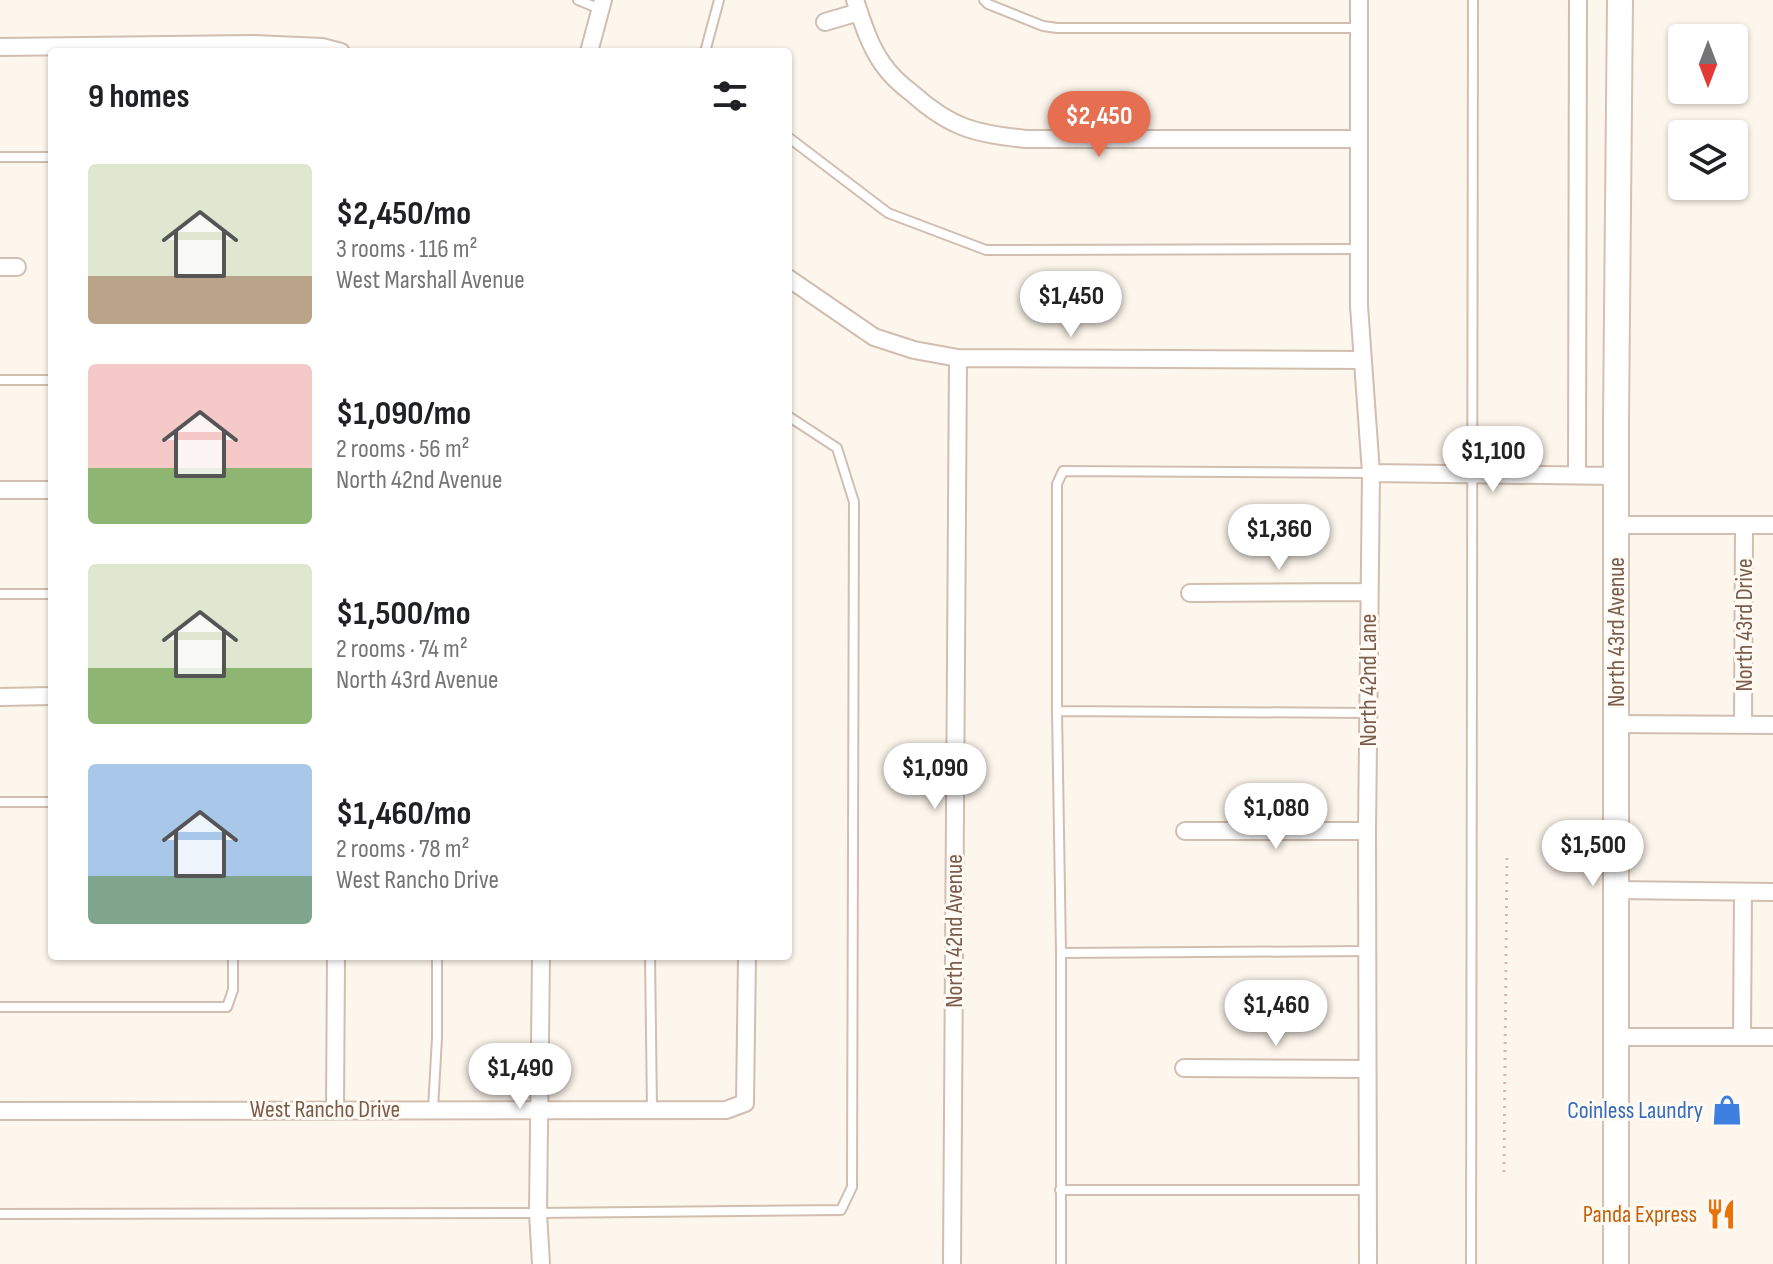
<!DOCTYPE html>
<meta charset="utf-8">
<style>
body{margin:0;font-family:"Sofia Sans Condensed",sans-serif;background:#f2f2f2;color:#202124;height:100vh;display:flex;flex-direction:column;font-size:30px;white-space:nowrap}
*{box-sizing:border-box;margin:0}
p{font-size:26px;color:#757577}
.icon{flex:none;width:44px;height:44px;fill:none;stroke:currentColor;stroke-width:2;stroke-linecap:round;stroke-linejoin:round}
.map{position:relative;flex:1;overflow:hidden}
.details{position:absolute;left:48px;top:48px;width:744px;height:912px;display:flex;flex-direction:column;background:#fff;border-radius:8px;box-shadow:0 2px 6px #0004}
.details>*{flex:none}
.needle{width:52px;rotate:180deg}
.tools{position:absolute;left:1668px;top:24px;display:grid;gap:16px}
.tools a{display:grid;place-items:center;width:80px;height:80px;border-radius:8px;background:#fff;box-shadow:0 2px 6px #0004;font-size:40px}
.price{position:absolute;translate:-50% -68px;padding:0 18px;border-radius:28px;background:#fff;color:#222;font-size:26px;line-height:52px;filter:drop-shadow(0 2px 4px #0008)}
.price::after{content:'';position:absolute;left:50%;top:48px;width:24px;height:18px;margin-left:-12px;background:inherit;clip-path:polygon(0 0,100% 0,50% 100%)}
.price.current{background:#e76f51;color:#fff}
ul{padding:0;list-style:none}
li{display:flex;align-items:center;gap:24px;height:200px;padding:0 40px}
li span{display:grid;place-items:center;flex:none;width:224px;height:160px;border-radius:8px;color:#555}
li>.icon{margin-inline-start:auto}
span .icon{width:96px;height:96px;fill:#fffc;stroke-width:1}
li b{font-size:34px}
h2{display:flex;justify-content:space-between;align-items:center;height:96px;padding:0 40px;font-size:34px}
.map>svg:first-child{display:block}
</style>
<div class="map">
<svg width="1773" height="1264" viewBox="0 0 1773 1264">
<rect width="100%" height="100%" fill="#fdf6ec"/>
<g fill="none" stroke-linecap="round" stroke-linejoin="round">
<!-- lane casing -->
<g stroke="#d1beb0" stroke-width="12">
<path id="lane" d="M 578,0 L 600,9
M 984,0 L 988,4 L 1043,26 L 1057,28 L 1359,28
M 705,52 L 719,0
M 788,137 L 888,213 L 986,250 L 1359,249
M 0,157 L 52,157
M 0,380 L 52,380
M 0,594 L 52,594
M 1057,711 L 1368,713
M 0,802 L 52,802
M 1061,953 L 1367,951
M 650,956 L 652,1110
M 0,1007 L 227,1007 L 233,990 L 233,956
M 433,1109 L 437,1038 L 437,956
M 1060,1190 L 1368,1190
M 0,1214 L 538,1213 L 841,1210 L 852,1187 L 854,502 L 837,448 L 788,416
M 1061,1264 L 1061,953 L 1057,711 L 1057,484 L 1063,471 L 1371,473
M 1471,1264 L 1473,0"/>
</g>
<!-- street casing -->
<g stroke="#d1beb0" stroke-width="20">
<path id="street" d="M 855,0 C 862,21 869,44 882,63 C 890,75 901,85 913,94 C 951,128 976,134 1026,139 L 1359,139
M 1359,0 L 1359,306 L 1371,473 L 1367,831 L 1368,1264
M 825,22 L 859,12
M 0,47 L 253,44 L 322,47 L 341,52
M 589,52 L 603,0
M 0,267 L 17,267
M 788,278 L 874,337 L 914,350 L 958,358 L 1361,360
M 1371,473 L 1616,476
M 1577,475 L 1578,0
M 0,490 L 52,490
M 1616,525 L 1773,525
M 1190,593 L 1369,592
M 0,697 L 52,696
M 1616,724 L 1773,725
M 1743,725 L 1744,525
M 1185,831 L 1367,831
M 1617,890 L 1773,892
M 1617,1037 L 1773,1037
M 1742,1037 L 1743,892
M 1184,1068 L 1367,1069
M 335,1109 L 336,956
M 0,1111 L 726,1110 L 745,1103 L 747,956
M 541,1264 L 538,1213 L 541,956
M 952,1264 L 958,358"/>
</g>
<!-- secondary casing -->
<g stroke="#d6c0b0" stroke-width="28">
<path id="secondary" d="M 1616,1264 L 1616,419 L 1620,0"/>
</g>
<!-- path -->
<path stroke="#d9b8a5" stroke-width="3" stroke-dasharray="2 6" stroke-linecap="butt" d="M 1504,1172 L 1507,854"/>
<!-- lane -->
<use href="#lane" stroke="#fff" stroke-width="8"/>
<!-- street -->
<use href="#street" stroke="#fff" stroke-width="16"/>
<!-- secondary -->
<use href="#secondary" stroke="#fff" stroke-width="24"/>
</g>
<!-- icons -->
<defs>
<g id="shop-bare" transform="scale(2.4)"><path d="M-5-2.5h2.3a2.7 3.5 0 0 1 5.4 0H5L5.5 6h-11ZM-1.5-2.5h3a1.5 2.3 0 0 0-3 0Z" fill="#3f7fe0" stroke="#fffaf3" stroke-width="2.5" paint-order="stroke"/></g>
<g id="restaurant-bare" transform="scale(2.4)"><path d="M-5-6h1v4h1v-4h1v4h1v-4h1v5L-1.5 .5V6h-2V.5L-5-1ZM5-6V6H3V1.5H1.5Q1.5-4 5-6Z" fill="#e8710a" stroke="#fffaf3" stroke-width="2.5" paint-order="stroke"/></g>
</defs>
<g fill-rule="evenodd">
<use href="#shop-bare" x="1727" y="1110"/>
<use href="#restaurant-bare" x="1721" y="1214"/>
</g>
<g text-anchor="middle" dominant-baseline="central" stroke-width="6" stroke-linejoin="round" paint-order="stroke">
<!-- street labels -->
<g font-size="24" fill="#7a5c4d" stroke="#fffaf3">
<text transform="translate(1744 625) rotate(-90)">North 43rd Drive</text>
<text transform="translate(1616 632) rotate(-90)">North 43rd Avenue</text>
<text transform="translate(1368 680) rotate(-90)">North 42nd Lane</text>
<text transform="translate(954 931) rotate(-90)">North 42nd Avenue</text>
<text x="325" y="1109">West Rancho Drive</text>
</g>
<!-- shop labels -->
<g font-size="24" fill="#366cbe" stroke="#fffaf3" text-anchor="end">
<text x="1703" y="1110">Coinless Laundry</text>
</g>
<!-- food labels -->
<g font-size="24" fill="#c56008" stroke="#fffaf3" text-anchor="end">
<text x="1697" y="1214">Panda Express</text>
</g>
</g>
</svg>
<div class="tools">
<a><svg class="needle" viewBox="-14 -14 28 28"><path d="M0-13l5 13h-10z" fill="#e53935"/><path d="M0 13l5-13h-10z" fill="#757577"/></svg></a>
<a><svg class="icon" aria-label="layers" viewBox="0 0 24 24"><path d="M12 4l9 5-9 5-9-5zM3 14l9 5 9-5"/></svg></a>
</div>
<b class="price current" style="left:1099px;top:159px">$2,450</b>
<b class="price" style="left:1071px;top:339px">$1,450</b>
<b class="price" style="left:1493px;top:494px">$1,100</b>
<b class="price" style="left:1279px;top:572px">$1,360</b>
<b class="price" style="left:935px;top:811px">$1,090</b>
<b class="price" style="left:1276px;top:851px">$1,080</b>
<b class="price" style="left:1593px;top:888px">$1,500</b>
<b class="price" style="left:1276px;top:1048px">$1,460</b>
<b class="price" style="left:520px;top:1111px">$1,490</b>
<section class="details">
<h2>9 homes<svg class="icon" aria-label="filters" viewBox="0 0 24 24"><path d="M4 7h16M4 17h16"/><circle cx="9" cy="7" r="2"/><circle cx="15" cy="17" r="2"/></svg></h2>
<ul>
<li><span style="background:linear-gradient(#dfe7d0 70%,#b9a48a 0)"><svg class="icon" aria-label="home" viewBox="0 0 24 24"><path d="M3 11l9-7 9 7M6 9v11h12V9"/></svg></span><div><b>$2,450/mo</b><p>3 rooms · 116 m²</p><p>West Marshall Avenue</p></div></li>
<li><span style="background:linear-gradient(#f6c9c9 65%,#8fb573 0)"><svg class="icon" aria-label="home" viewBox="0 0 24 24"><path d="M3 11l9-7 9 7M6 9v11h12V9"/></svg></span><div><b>$1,090/mo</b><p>2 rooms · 56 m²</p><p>North 42nd Avenue</p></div></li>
<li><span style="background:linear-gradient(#dfe7d0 65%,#8fb573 0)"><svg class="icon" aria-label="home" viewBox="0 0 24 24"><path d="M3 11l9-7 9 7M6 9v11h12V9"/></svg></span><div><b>$1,500/mo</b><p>2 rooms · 74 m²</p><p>North 43rd Avenue</p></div></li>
<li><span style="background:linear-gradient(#a9c7e8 70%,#7fa58c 0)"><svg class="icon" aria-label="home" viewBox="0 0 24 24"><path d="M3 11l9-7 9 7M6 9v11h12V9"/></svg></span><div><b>$1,460/mo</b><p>2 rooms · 78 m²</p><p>West Rancho Drive</p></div></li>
</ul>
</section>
</div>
